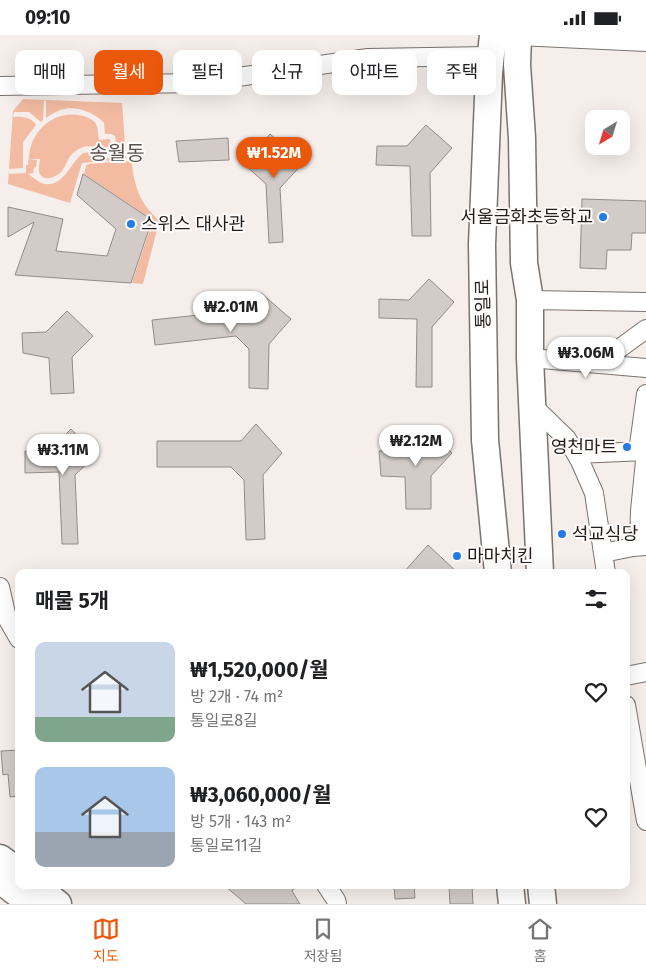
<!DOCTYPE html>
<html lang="ko">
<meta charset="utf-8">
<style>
body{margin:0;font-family:"Fira Sans","Noto Sans KR",sans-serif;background:#f6f6f6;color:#202124;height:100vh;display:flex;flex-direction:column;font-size:19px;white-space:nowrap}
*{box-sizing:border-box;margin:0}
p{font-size:16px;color:#757577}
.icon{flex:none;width:28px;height:28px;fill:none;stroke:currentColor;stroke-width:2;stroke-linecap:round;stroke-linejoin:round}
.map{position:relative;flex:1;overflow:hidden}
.drawer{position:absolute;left:15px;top:534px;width:615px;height:320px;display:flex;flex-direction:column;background:#fff;border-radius:10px;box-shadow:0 5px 20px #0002}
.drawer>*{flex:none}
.guide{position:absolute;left:15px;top:15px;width:616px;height:45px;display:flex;gap:10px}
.needle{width:32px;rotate:218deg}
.fabs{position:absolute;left:585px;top:75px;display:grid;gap:10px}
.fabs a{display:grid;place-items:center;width:45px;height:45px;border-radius:10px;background:#fff;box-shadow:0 5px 20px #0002;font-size:25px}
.price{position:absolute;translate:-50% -42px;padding:0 11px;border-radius:18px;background:#fff;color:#222;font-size:16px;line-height:32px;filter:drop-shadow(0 1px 2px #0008)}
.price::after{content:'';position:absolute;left:50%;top:30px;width:15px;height:11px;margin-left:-8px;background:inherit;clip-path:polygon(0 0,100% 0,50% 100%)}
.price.selected{background:#ea580c;color:#fff}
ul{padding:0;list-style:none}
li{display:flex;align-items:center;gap:15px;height:125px;padding:0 20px}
li span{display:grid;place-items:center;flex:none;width:140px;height:100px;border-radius:10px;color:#555}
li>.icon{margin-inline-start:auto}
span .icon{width:60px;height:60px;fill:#fffc;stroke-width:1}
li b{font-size:21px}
h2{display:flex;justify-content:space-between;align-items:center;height:60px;padding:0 20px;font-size:21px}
.pill{padding:0 18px;border-radius:10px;background:#fff;box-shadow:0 5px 20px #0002;font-size:18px;line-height:45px}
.pill.selected{background:#ea580c;color:#fff}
.status{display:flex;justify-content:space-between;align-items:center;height:35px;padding:0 25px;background:#fff;direction:ltr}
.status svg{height:14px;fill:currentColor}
.tabs{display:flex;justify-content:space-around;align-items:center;height:70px;border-top:1px solid #e0e0e0;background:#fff;font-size:14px;color:#757577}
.tabs a{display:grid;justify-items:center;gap:2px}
.tabs .selected{color:#ea580c}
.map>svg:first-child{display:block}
</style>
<div class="status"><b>09:10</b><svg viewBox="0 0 49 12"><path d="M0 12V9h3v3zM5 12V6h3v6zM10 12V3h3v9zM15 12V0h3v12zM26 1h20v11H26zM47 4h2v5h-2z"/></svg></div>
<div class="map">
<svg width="646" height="869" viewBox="0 0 646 869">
<rect width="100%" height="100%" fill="#f5eeea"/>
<!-- green -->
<path fill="#f2bba2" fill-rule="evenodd" d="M 23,64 L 122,68 L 126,124 L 82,128 L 70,168 L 8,149 L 13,76 ZM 44,65 L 46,66 L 46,83 C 50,80 55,77 60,75 C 75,70 94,77 104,88 L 105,99 L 111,99 L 115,101 L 118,118 L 108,119 L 107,112 L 111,111 L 110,104 L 99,105 C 98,100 98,93 96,89 C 94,85 87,82 83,81 C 65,76 46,84 36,100 C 30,109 29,120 28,130 L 26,130 L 26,138 L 9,139 L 9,134 L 23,133 L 23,107 L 36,90 C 31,82 22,81 13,82 L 14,77 L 29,77 L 41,87 L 43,85 ZM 86,111 L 95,112 L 101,114 L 102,119 L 108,118 L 108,120 L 114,119 L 114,123 L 98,124 C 93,118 94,116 83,118 C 71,127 64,152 45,149 C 39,148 33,142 28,139 L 33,138 L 34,133 L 36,132 L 37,125 L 29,124 L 40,124 C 40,128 38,133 39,136 C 41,148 56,143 62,136 C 66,131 67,124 72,119 C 76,115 80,113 86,111 Z
M 126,126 L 132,128 C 133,144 138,162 148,174 C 152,179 156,182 159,187 L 143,249 L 132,248 L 153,185 L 84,139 L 86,131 L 88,129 Z"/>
<!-- building -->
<path fill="#d2cbc7" stroke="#928b88" d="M 426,90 L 452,113 L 430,138 L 431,201 L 412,201 L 410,131 L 376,130 L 377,111 L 407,111 Z
M 270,99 L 303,128 L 280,153 L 283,207 L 269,208 L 266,149 L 244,129 Z
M 228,103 L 229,125 L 179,127 L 176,106 Z
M 83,139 L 152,185 L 131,248 L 15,240 L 34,187 L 8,202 L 8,172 L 63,184 L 56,216 L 107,221 L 116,194 L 77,160 Z
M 582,164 L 646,166 L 646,198 L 632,198 L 631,215 L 607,215 L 606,234 L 580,233 Z
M 429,244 L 454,267 L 432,292 L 432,352 L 416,352 L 417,284 L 379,283 L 379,264 L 409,265 Z
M 261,258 L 291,284 L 269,309 L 268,354 L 249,353 L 249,314 L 236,301 L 155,310 L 152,285 L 246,275 Z
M 67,276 L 93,301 L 72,322 L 74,358 L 51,359 L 49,323 L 23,318 L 22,298 L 46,297 Z
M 256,389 L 282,418 L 263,440 L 265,504 L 246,505 L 244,445 L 231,432 L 157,432 L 157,406 L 241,406 Z
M 424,391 L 452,418 L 431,441 L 431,474 L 406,474 L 405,442 L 381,441 L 379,416 L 400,415 Z
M 71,394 L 96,420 L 75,440 L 78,509 L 62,509 L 59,437 L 25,438 L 25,416 L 49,416 Z
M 428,510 L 458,538 L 403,538 Z
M 19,715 L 19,761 L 10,762 L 8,739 L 3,740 L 1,716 Z
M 224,850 L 297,850 L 292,856 L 300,869 L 246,869 Z
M 394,850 L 414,850 L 415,863 L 395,864 Z
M 449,850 L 472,850 L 473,869 L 450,869 Z"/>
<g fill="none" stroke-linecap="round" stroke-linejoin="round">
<!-- minor casing -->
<g stroke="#7a7370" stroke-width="20">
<path id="minor" d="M 518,1 L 646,7
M 0,51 L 197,48 L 368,23 L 490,21
M 530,265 L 646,267
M 530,323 L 646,333
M 602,329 L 616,316 L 646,294
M 532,370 L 567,404 L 580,426 L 594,458 L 606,538
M 638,417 L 646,359
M 576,419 L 646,416 L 640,476 L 639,511
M 603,518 L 633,512 L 646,511
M 0,552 L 7,583 L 19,604
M 626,641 L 646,637
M 626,670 L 646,786
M 326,850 L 336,865 L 337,869"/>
</g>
<!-- primary casing -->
<g stroke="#7a7370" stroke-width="29">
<path id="primary" d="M 493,0 L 489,38 L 482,209 L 485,405 L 498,538
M 518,0 L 517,30 L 522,103 L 524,228 L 530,265 L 530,323 L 540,538
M 0,823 L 19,837
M 0,845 L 31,869
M 35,850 L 58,869
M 510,850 L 512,869
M 541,850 L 543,869"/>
</g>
<!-- minor -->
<use href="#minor" stroke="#fff" stroke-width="18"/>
<!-- primary -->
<use href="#primary" stroke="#fff" stroke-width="26"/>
</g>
<!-- markers -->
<g fill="#237be5" stroke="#fffcfb" stroke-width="2">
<circle cx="603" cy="182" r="5"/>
<circle cx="131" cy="189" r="5"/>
<circle cx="627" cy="412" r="5"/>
<circle cx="562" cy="499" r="5"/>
<circle cx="457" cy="521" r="5"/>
</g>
<g text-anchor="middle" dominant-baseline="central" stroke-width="4" stroke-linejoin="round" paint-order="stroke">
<!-- poi labels -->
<g font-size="18" fill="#221f1e" stroke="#fffcfb" text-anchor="start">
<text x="593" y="182" text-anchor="end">서울금화초등학교</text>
<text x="141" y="189">스위스 대사관</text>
<text x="617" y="412" text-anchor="end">영천마트</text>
<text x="572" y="499">석교식당</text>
<text x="467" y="521">마마치킨</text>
</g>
<!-- street labels -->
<g font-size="18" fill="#221f1e" stroke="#fffcfb">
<text transform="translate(483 269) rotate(-91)">통일로</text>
</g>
<!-- quarter labels -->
<g font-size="20" fill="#57514e" stroke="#fffcfb">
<text x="117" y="118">송월동</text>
</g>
</g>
</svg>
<div class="fabs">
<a><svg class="needle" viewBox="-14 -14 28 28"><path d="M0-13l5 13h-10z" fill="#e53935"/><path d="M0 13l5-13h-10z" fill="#757577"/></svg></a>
</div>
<b class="price selected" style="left:274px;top:144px">₩1.52M</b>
<b class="price" style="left:231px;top:298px">₩2.01M</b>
<b class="price" style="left:586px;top:344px">₩3.06M</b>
<b class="price" style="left:416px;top:432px">₩2.12M</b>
<b class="price" style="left:63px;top:441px">₩3.11M</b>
<div class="guide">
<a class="pill">매매</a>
<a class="pill selected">월세</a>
<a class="pill">필터</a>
<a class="pill">신규</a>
<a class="pill">아파트</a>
<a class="pill">주택</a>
</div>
<section class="drawer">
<h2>매물 5개<svg class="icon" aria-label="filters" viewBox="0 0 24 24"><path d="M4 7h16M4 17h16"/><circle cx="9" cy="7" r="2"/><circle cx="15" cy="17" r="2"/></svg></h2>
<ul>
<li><span style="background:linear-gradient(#c9d6e8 75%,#7fa58c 0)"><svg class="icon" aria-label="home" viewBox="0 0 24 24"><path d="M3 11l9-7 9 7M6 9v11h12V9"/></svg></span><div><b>₩1,520,000/월</b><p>방 2개 · 74 m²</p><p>통일로8길</p></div><svg class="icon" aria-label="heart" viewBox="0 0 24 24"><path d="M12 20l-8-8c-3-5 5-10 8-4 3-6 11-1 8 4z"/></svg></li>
<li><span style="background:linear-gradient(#a9c7e8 65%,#9aa5b1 0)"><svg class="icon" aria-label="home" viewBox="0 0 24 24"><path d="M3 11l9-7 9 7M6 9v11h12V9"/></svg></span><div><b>₩3,060,000/월</b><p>방 5개 · 143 m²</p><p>통일로11길</p></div><svg class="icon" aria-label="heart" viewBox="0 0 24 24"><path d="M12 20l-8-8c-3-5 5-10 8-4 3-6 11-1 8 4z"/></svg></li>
</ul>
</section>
</div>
<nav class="tabs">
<a class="selected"><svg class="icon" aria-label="map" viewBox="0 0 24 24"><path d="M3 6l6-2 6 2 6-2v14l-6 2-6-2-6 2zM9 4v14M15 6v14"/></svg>지도</a>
<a><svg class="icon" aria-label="saved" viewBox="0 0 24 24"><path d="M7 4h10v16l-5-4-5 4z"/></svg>저장됨</a>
<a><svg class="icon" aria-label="home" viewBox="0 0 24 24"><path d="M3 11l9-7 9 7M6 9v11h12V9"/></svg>홈</a>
</nav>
